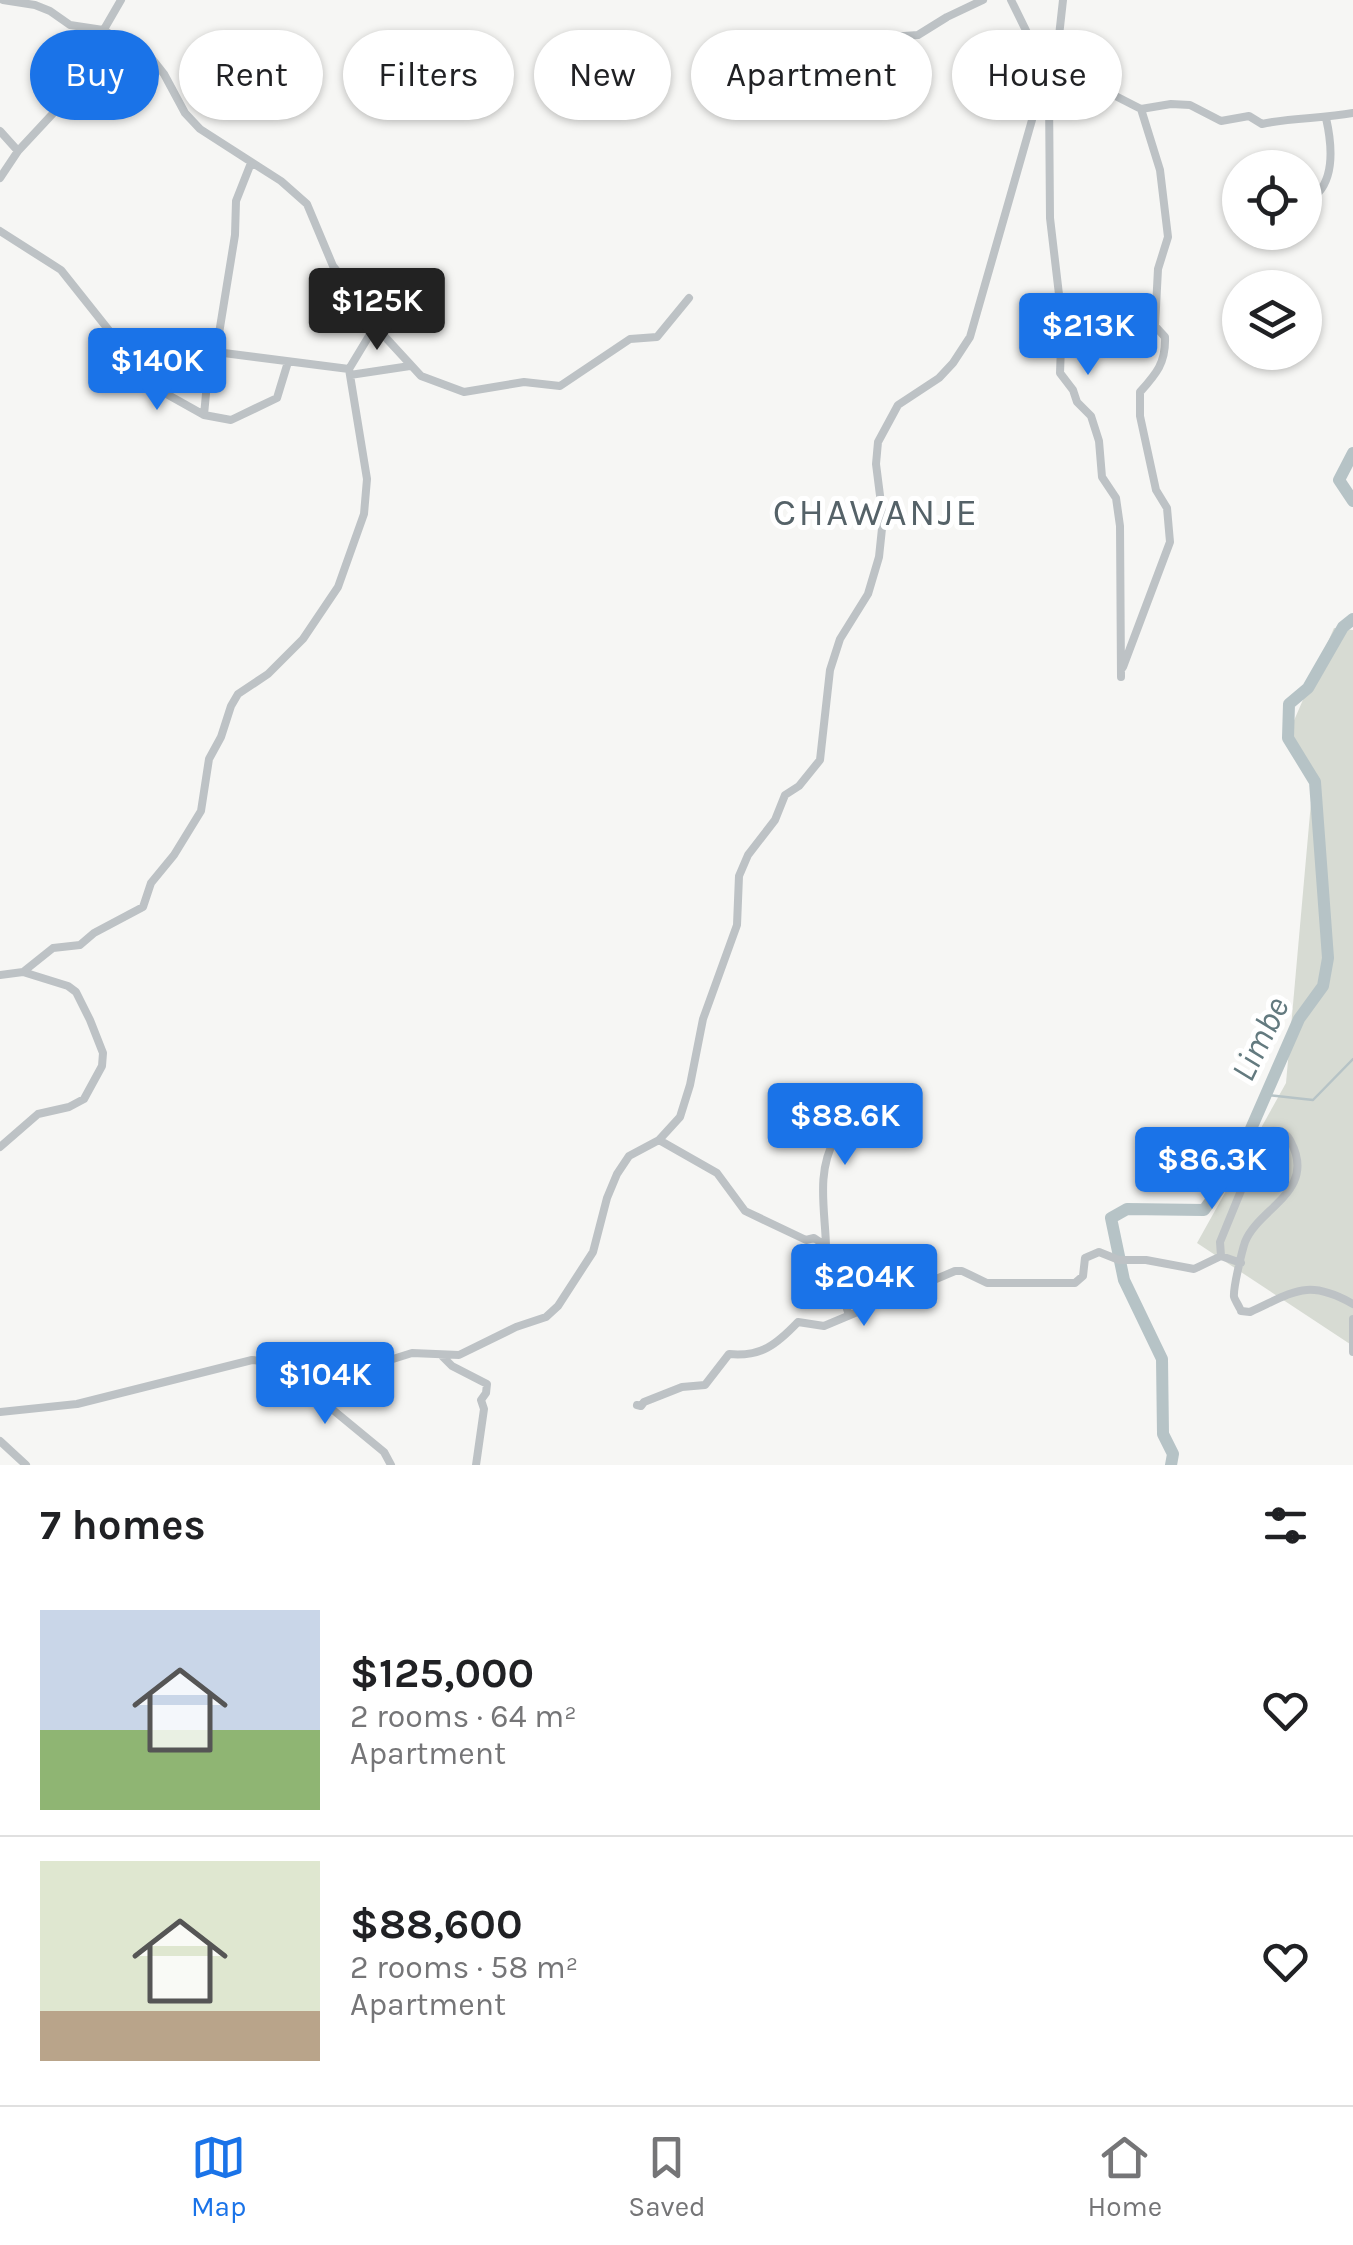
<!DOCTYPE html>
<meta charset="utf-8">
<style>
body{margin:0;font-family:Karla,sans-serif;background:#f6f6f6;color:#202124;height:100vh;display:flex;flex-direction:column;font-size:38px;white-space:nowrap}
*{box-sizing:border-box;margin:0}
p{font-size:32px;color:#757577}
.icon{flex:none;width:55px;height:55px;fill:none;stroke:currentColor;stroke-width:2;stroke-linecap:round;stroke-linejoin:round}
.map{position:relative;height:1465px;overflow:hidden}
.drawer{display:flex;flex-direction:column;background:#fff;flex:1}
.drawer>*{flex:none}
.banner{position:absolute;left:30px;top:30px;width:1295px;height:90px;display:flex;gap:20px}
.buttons{position:absolute;left:1222px;top:150px;display:grid;gap:20px}
.buttons a{display:grid;place-items:center;width:100px;height:100px;border-radius:50%;background:#fff;box-shadow:0 2px 8px #0004;font-size:50px}
.price{position:absolute;translate:-50% -85px;padding:0 22px;border-radius:10px;background:#1a73e8;color:#fff;font-size:32px;line-height:65px;filter:drop-shadow(0 2px 5px #0008)}
.price::after{content:'';position:absolute;left:50%;top:60px;width:30px;height:22px;margin-left:-15px;background:inherit;clip-path:polygon(0 0,100% 0,50% 100%)}
.price.active{background:#222;color:#fff}
ul{padding:0;list-style:none}
li{display:flex;align-items:center;gap:30px;height:250px;padding:0 40px}
li+li{border-top:2px solid #e0e0e0}
li span{display:grid;place-items:center;flex:none;width:280px;height:200px;border-radius:0px;color:#555}
li>.icon{margin-inline-start:auto}
span .icon{width:120px;height:120px;fill:#fffc;stroke-width:1}
li b{font-size:42px}
h2{display:flex;justify-content:space-between;align-items:center;height:120px;padding:0 40px;font-size:42px}
.tag{padding:0 35px;border-radius:45px;background:#fff;box-shadow:0 2px 8px #0004;font-size:35px;line-height:90px}
.tag.active{background:#1a73e8;color:#fff}
.tab-bar{display:flex;justify-content:space-around;align-items:center;height:140px;border-top:2px solid #e0e0e0;background:#fff;font-size:28px;color:#757577}
.tab-bar a{display:grid;justify-items:center;gap:5px}
.tab-bar .active{color:#1a73e8}
.map>svg:first-child{display:block}
</style>
<div class="map">
<svg width="1353" height="1465" viewBox="0 0 1353 1465">
<rect width="100%" height="100%" fill="#f6f6f4"/>
<!-- green -->
<path fill="#d7dbd3" d="M 1334,628 L 1353,630 L 1353,1346 L 1197,1243 L 1286,1083 L 1313,780 L 1286,739 Z"/>
<g fill="none" stroke-linecap="round" stroke-linejoin="round">
<!-- stream -->
<path stroke="#b6c3c6" stroke-width="2.5" d="M 1267,1095 L 1313,1100 L 1353,1059"/>
<!-- river -->
<path stroke="#b6c3c6" stroke-width="12" d="M 1353,453 L 1339,480 L 1353,501
M 1171,1465 L 1173,1454 L 1163,1434 L 1162,1359 L 1124,1280 L 1111,1218 L 1127,1209 L 1204,1210 L 1233,1170 L 1299,1019 L 1323,986 L 1328,958 L 1315,782 L 1288,738 L 1289,704 L 1308,688 L 1343,627 L 1353,619"/>
<!-- street -->
<path stroke="#bdc2c5" stroke-width="8" d="M 3,0 L 35,5 L 50,11 L 70,25 L 103,30 L 149,55 L 164,74 L 185,113 L 200,129 L 281,181 L 307,204 L 333,266 L 367,308 L 375,326 L 421,376 L 464,392 L 524,382 L 560,386 L 630,339 L 657,337 L 689,298
M 1039,57 L 1141,109 L 1171,104 L 1190,105 L 1221,121 L 1249,116 L 1262,124 C 1293,117 1322,119 1353,113
M 1050,61 L 1059,36 L 1063,0
M 1043,79 L 1049,94 L 1050,218 L 1062,320 L 1060,373 L 1073,390 L 1077,402 L 1091,416 L 1099,441 L 1102,477 L 1116,498 L 1120,526 L 1121,677
M 856,111 L 881,43 L 890,37 L 918,35 L 947,17 L 983,0
M 0,131 L 18,151
M 0,178 L 18,151 L 59,107 L 121,0
M 1319,192 C 1335,173 1331,140 1326,118
M 0,231 L 61,270 L 154,387 L 204,415 L 207,383 L 216,352 L 349,369
M 216,352 L 235,235 L 236,201 L 251,163
M 350,375 L 410,366
M 204,415 L 231,420 L 277,398 L 288,362
M 1123,667 L 1170,542 L 1167,508 L 1156,490 L 1140,416 L 1140,392 C 1156,374 1166,363 1165,337 L 1155,326 L 1158,269 L 1168,237 L 1160,170 L 1141,109
M 23,972 L 53,948 L 80,945 L 94,933 L 143,907 L 151,883 L 174,855 L 201,811 L 209,759 L 221,737 L 231,706 L 238,694 L 268,674 L 303,639 L 338,587 L 364,514 L 367,479 L 349,369 L 375,326
M 0,975 L 23,972 L 68,986 L 76,992 L 90,1020 L 103,1053 L 102,1066 L 84,1099 L 69,1107 L 38,1114 L 0,1147
M 659,1140 L 717,1173 L 745,1211 L 806,1240 L 814,1238 L 826,1246 L 849,1315
M 826,1246 C 825,1210 816,1172 835,1139 C 845,1120 854,1113 861,1091
M 1241,1263 L 1221,1256 L 1220,1242 L 1265,1132 C 1276,1129 1286,1131 1291,1142 C 1317,1192 1258,1208 1245,1242 C 1242,1251 1233,1288 1234,1297 C 1234,1298 1241,1310 1241,1311 L 1250,1312 C 1294,1292 1307,1278 1353,1304
M 1353,1319 L 1353,1352
M 441,1355 L 452,1366 L 487,1384 L 486,1393 L 481,1400 L 484,1409 L 476,1465
M 299,1365 L 327,1405 L 384,1452 L 391,1465
M 637,1405 L 641,1406 L 644,1402 L 682,1387 L 705,1385 L 729,1354 C 761,1357 776,1345 798,1322 L 824,1326 L 955,1271 L 962,1271 L 987,1283 L 1075,1283 L 1083,1276 L 1085,1258 L 1099,1252 L 1119,1260 L 1146,1260 L 1194,1269 L 1221,1256
M 0,1412 L 77,1404 L 252,1360 L 361,1369 L 412,1353 L 459,1355 L 516,1327 L 546,1317 L 558,1306 L 593,1252 L 607,1198 L 617,1174 L 629,1156 L 659,1140 L 680,1117 L 690,1085 L 703,1019 L 737,925 L 739,876 L 748,855 L 775,820 L 785,795 L 799,786 L 820,760 L 830,670 L 840,639 L 868,594 L 879,557 L 883,519 L 876,464 L 878,442 L 898,405 L 939,378 L 953,363 L 970,337 L 1042,85 L 1039,57 L 1011,0
M 0,1441 L 26,1465"/>
</g>
<g text-anchor="middle" dominant-baseline="central" stroke-width="10" stroke-linejoin="round" paint-order="stroke">
<!-- water labels -->
<g font-size="35" font-style="italic" fill="#637a7f" stroke="#fff">
<text transform="translate(1260 1039) rotate(-64)">Limbe</text>
</g>
<!-- quarter labels -->
<g font-size="38" letter-spacing="2.5" fill="#556268" stroke="#fff">
<text x="876" y="512">CHAWANJE</text>
</g>
</g>
</svg>
<div class="buttons">
<a><svg class="icon" aria-label="locate" viewBox="0 0 24 24"><circle cx="12" cy="12" r="6"/><path d="M12 2v4M12 18v4M2 12h4M18 12h4"/></svg></a>
<a><svg class="icon" aria-label="layers" viewBox="0 0 24 24"><path d="M12 4l9 5-9 5-9-5zM3 14l9 5 9-5"/></svg></a>
</div>
<b class="price active" style="left:377px;top:353px">$125K</b>
<b class="price" style="left:1088px;top:378px">$213K</b>
<b class="price" style="left:157px;top:413px">$140K</b>
<b class="price" style="left:845px;top:1168px">$88.6K</b>
<b class="price" style="left:1212px;top:1212px">$86.3K</b>
<b class="price" style="left:864px;top:1329px">$204K</b>
<b class="price" style="left:325px;top:1427px">$104K</b>
<div class="banner">
<a class="tag active">Buy</a>
<a class="tag">Rent</a>
<a class="tag">Filters</a>
<a class="tag">New</a>
<a class="tag">Apartment</a>
<a class="tag">House</a>
</div>
</div>
<section class="drawer">
<h2>7 homes<svg class="icon" aria-label="filters" viewBox="0 0 24 24"><path d="M4 7h16M4 17h16"/><circle cx="9" cy="7" r="2"/><circle cx="15" cy="17" r="2"/></svg></h2>
<ul>
<li><span style="background:linear-gradient(#c9d6e8 60%,#8fb573 0)"><svg class="icon" aria-label="home" viewBox="0 0 24 24"><path d="M3 11l9-7 9 7M6 9v11h12V9"/></svg></span><div><b>$125,000</b><p>2 rooms · 64 m²</p><p>Apartment</p></div><svg class="icon" aria-label="heart" viewBox="0 0 24 24"><path d="M12 20l-8-8c-3-5 5-10 8-4 3-6 11-1 8 4z"/></svg></li>
<li><span style="background:linear-gradient(#dfe7d0 75%,#b9a48a 0)"><svg class="icon" aria-label="home" viewBox="0 0 24 24"><path d="M3 11l9-7 9 7M6 9v11h12V9"/></svg></span><div><b>$88,600</b><p>2 rooms · 58 m²</p><p>Apartment</p></div><svg class="icon" aria-label="heart" viewBox="0 0 24 24"><path d="M12 20l-8-8c-3-5 5-10 8-4 3-6 11-1 8 4z"/></svg></li>
</ul>
</section>
<nav class="tab-bar">
<a class="active"><svg class="icon" aria-label="map" viewBox="0 0 24 24"><path d="M3 6l6-2 6 2 6-2v14l-6 2-6-2-6 2zM9 4v14M15 6v14"/></svg>Map</a>
<a><svg class="icon" aria-label="saved" viewBox="0 0 24 24"><path d="M7 4h10v16l-5-4-5 4z"/></svg>Saved</a>
<a><svg class="icon" aria-label="home" viewBox="0 0 24 24"><path d="M3 11l9-7 9 7M6 9v11h12V9"/></svg>Home</a>
</nav>
